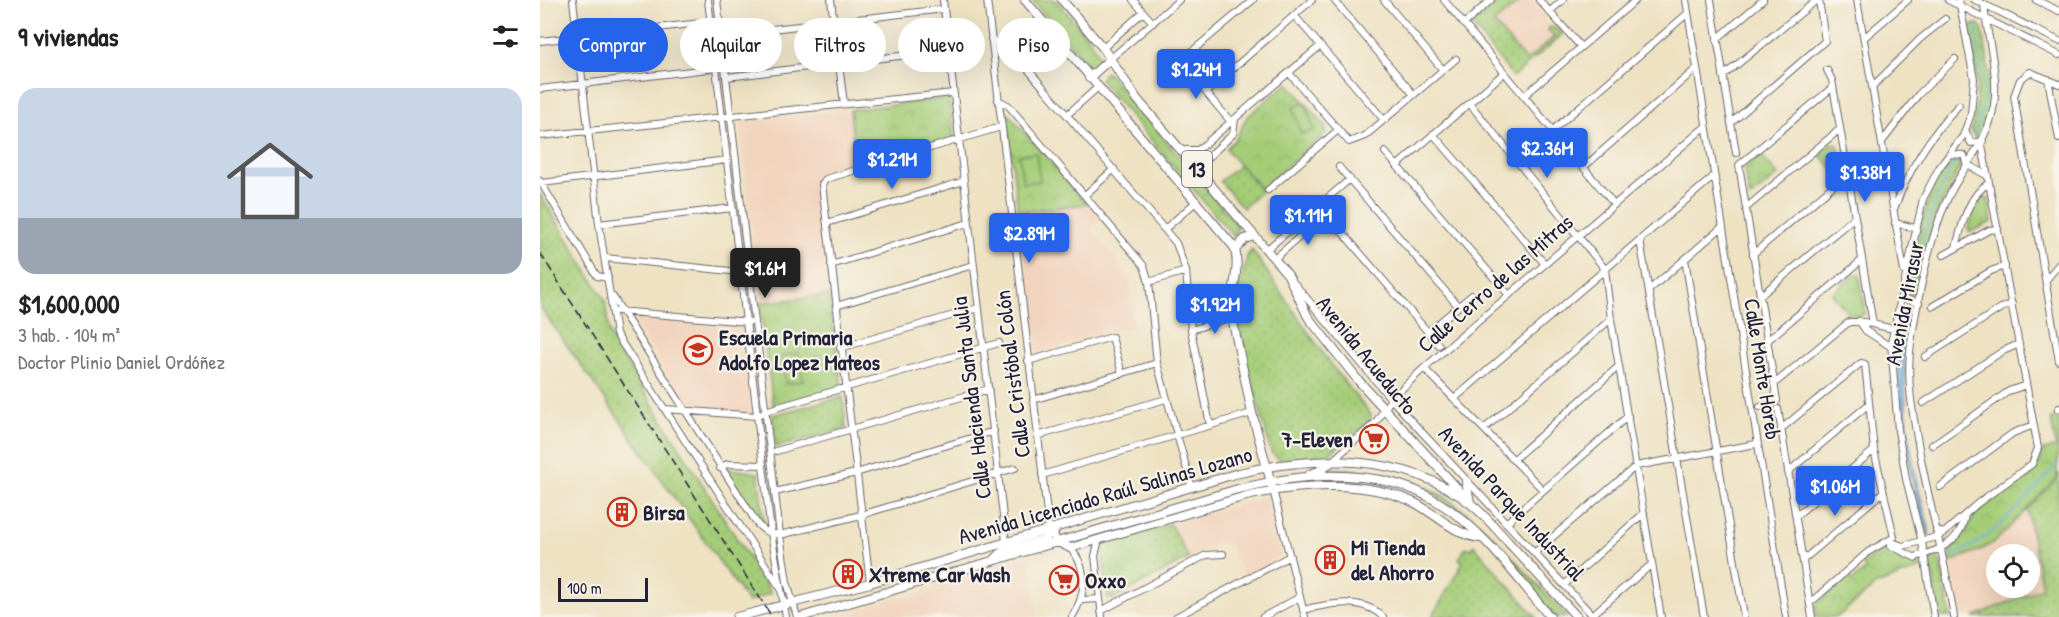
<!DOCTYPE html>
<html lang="es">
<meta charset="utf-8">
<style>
body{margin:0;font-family:"Patrick Hand",sans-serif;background:#f2f2f2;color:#222;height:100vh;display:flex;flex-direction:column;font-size:22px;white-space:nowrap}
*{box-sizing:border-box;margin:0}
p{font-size:20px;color:#767676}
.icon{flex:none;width:33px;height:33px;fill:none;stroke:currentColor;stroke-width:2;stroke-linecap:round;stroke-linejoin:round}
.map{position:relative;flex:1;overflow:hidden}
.panel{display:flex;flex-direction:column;background:#fff;width:540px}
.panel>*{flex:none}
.guide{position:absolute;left:18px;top:18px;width:570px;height:54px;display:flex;gap:12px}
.tools{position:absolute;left:1446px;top:544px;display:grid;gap:12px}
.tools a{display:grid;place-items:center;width:54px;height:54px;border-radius:50%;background:#fff;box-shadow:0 6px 24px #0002;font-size:30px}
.scale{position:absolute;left:18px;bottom:15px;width:90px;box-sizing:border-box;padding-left:6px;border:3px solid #22223b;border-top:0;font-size:16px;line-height:21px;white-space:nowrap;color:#22223b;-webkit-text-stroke:4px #f7f3e8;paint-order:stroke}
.price{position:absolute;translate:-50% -51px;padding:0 14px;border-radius:6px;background:#2563eb;color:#fff;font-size:20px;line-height:39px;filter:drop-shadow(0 2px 3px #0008)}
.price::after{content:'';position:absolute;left:50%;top:36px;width:18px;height:14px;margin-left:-9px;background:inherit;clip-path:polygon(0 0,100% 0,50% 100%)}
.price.selected{background:#222;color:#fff}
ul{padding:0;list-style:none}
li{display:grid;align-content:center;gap:12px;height:318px;padding:0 18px}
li+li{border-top:2px solid #e0e0e0}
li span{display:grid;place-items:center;height:186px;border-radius:18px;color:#555}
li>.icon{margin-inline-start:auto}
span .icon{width:108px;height:108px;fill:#fffc;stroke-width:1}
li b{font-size:26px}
h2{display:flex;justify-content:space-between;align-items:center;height:72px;padding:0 18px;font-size:26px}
.pill{padding:0 21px;border-radius:27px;background:#fff;box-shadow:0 6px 24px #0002;font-size:21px;line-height:54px}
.pill.selected{background:#2563eb;color:#fff}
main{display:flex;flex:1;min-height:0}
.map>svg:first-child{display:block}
</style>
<main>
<section class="panel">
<h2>9 viviendas<svg class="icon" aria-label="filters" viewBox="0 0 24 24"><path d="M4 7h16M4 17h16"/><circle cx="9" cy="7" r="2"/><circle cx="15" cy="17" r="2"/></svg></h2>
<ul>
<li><span style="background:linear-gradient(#c9d6e8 70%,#9aa5b1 0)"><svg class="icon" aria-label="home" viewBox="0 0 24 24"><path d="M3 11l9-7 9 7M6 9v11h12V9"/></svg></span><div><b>$1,600,000</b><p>3 hab. · 104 m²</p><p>Doctor Plinio Daniel Ordóñez</p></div></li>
</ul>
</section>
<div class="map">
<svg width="1519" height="617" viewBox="0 0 1519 617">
<defs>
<pattern id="grass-dots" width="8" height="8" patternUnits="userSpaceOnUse" patternTransform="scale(1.5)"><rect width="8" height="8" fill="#a5cd78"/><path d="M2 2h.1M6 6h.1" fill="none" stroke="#8eb069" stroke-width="1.8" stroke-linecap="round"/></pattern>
<pattern id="park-crowns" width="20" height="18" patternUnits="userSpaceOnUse" patternTransform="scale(1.5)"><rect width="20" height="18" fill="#a5cd78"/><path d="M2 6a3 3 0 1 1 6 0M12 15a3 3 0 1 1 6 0" fill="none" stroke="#8eb069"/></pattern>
</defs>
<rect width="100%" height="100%" fill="#f7f3e8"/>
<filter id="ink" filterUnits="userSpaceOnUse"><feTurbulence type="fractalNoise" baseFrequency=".0167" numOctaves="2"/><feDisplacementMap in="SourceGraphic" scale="12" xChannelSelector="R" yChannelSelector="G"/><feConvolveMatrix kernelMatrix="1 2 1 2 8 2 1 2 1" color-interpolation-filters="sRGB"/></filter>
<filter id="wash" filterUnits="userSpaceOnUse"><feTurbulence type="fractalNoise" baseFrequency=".008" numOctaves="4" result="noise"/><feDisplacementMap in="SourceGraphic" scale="24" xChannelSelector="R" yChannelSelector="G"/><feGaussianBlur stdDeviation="1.35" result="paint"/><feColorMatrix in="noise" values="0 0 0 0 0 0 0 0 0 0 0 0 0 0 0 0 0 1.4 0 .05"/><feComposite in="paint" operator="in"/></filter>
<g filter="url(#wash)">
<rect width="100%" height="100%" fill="#eee2c3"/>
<!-- built -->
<path fill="#f2d4be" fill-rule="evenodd" d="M 962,0 L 994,0 L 1010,27 L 1018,29 L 1023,34 L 973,77 L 932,25 Z
M 310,110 L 316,167 L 277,179 L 289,295 L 220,303 L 200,122 Z
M 547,204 L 560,219 L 550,228 L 576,259 L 590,283 L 593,325 L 497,354 L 478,212 Z
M 92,316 L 202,330 L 212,416 L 148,408 Z
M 725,498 L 742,555 L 705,576 L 693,556 L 693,549 L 687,543 L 678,543 L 649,558 L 630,524 Z
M 1487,509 L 1502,588 L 1433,617 L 1422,617 L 1411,561 L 1445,548 L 1465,533 ZM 1456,555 L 1490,555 L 1490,588 L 1456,588 Z
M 490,557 L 498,617 L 293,617 L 360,597 L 368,598 L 393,590 L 399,583 Z"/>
<!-- grass -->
<path fill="url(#grass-dots)" stroke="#64785a" stroke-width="1.5" d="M 962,0 L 981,0 L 954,23 L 986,61 L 1014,37 L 1008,30 L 1010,27 L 1018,29 L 1023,34 L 973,77 L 932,25 Z
M 1438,24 L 1442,28 C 1446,50 1461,126 1436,139 L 1431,131 C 1441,96 1436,67 1430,31 L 1432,25 Z
M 1413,161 L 1419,162 L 1420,167 L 1395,217 L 1378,292 L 1370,295 L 1367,289 C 1376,252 1383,187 1413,161 Z
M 700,165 L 722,191 L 703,208 L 680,181 Z
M 0,194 L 65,300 L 69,332 L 75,345 L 231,593 L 208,602 L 0,307 Z
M 712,250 L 788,361 L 831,415 L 829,422 L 786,456 L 740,460 L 731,452 C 720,406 698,347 697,301 C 696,285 706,272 707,256 Z
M 303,397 L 306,429 L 236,447 L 232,415 Z
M 790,469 C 867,467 913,493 964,548 L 960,552 C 913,493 859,468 784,472 Z
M 1519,474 L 1519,617 L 1433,617 L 1502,588 L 1487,509 Z
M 630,524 L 649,558 L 573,599 L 568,598 L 562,551 L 564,546 Z
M 934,545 L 996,617 L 892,617 L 923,562 L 919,559 L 926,547 L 931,549 Z
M 1394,557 L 1400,561 L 1411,617 L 1400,617 L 1390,561 Z"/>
<!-- park -->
<path fill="url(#park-crowns)" stroke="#64785a" stroke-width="1.5" d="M 492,0 L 516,0 L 548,37 L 562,62 L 552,70 Z
M 564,73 L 568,73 L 698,226 L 694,237 L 560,80 Z
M 748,83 L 786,127 L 786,133 L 721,189 L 686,149 L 696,138 L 707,117 Z
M 409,98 L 414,138 L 316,167 L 310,110 Z
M 466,111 L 547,204 L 478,212 Z
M 1292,143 L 1298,145 L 1302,169 L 1298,175 L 1279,154 Z
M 1220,154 L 1238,175 L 1210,198 L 1204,169 Z
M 1443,197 L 1449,199 L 1452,222 L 1430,232 L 1428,229 L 1435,209 Z
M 1315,274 L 1319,274 L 1325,307 L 1325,313 L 1321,316 L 1310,315 L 1292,294 Z
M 289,295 L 302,389 L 233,405 L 220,303 Z
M 1519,417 L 1517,478 L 1459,538 L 1445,548 L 1410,562 L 1410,549 L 1423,536 L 1436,513 L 1495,470 L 1501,460 L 1503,450 L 1516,447 L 1511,419 Z
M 188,469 L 218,473 L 225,528 L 186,471 Z
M 964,548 L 1027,617 L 1015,617 L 960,552 Z
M 1340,551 C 1350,549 1367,560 1378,563 L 1381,568 L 1336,585 L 1297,617 L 1276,617 L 1276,605 L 1308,577 L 1312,581 L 1326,569 L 1322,565 Z"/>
<!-- pitch -->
<path fill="#a5cd78" stroke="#64785a" stroke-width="1.5" d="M 765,103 L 774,130 L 761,134 L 753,107 Z
M 496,153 L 500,181 L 483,183 L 479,155 Z
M 258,353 L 263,381 L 246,384 L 241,356 Z"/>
<!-- water -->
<path fill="#70b0e4" stroke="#496990" stroke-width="1.5" d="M 1368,308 L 1370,310 C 1357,383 1368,457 1389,528 L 1389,537 C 1369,487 1344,357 1368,308 Z"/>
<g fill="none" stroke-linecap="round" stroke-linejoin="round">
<!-- stream -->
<path stroke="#70b0e4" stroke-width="1.5" d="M 1435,135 L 1445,98 L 1436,25
M 1371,291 C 1381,246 1390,202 1415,162
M 1410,557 C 1458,537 1484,499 1519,463"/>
</g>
</g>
<g filter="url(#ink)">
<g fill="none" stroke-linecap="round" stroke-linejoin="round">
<!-- minor casing -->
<g stroke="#69656b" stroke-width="8">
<path id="minor" d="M 33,0 L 59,224 L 76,334 L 239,586
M 168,0 L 231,533 L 246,617
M 177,0 L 240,535 L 247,582 L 257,617
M 291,0 L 304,104
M 403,0 L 466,542
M 447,0 L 509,530
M 593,0 L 613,23
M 794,0 L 874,95
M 844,0 L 903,70
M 904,0 L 1074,204
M 999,0 L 1041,47
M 1146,0 L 1246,617
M 1171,0 L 1196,153
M 1317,0 L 1364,271
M 1408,0 L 1519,55
M 1435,0 L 1519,41
M 1496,0 L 1519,11
M 1009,12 L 1023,0
M 754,15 L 844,120
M 924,24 L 951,0
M 181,35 L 404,9
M 1325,37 L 1368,0
M 451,39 L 469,47 L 636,243 L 646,271 L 651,330 L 670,425
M 1177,39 L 1223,0
M 0,41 L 170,22
M 563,48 L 603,12
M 570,59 L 639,0
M 640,62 L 691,122
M 1287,70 L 1292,80 L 1333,324
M 749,73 L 809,142 L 825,136 L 916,59
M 625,74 L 713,0
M 1183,76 L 1277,0
M 187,77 L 409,50
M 1508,79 L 1519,139
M 1519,84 L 1490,72 L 1480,80 L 1474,96 L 1519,361
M 1333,86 L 1380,39 L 1405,19
M 0,89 L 176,68
M 666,92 L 772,0
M 984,96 L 1096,0
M 458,100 L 468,105 L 604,266 L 609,282 L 617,363 L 652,488
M 930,104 L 1065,269 L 1071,319 L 1121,617
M 528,114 L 557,88
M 1191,123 L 1285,41 L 1279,0
M 1014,129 L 1148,13
M 1426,132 L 1431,143 L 1443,141
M 893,134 L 1004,263
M 0,136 L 413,93
M 1342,142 L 1378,95 L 1415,59
M 641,150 L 658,150 L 780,46
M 845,152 L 968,294
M 1410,154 L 1424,155 L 1427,166
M 858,165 L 964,73
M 1428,165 L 1448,176
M 1045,166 L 1157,68
M 799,167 L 918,306
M 666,179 L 663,166 L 665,160 L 693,134 L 695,119
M 0,181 L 57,276 L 68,278
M 2,183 L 187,160
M 728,190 L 798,130
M 545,195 L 574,169
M 779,205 L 899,345
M 1206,208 L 1300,129
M 1354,209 C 1369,169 1389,136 1419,105
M 287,223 L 424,181
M 1355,223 L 1375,228
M 59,224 L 192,208
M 626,228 L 657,201
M 1100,240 L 1164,617
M 1416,247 C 1422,225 1428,195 1449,183
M 726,250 L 810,179
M 1213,254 L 1308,173
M 1404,255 L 1449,230 L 1458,229
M 65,258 L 200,272
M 734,259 L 786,214
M 1145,259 L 1204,617
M 291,265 L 428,223
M 1506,280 L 1519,264
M 609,282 L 646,271
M 754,283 L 851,399 L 1054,617
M 1109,290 L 1181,228
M 1220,296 L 1315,217
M 73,297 L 218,525 L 225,531 L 240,535 L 321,515 L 475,468
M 1360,298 L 1379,303
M 296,306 L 433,265
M 1393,306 L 1451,271 L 1465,266
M 78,311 L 209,322
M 1319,321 L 1326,331 L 1351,347
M 651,330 L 692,317
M 888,332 L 932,295
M 1227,341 L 1322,260
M 300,348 L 438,308
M 1385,357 L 1461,308 L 1472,304
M 488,361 L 572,337 L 582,374
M 884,368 L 1003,490
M 1234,384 L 1309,322 L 1324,322 L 1353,329
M 914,399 L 1173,177
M 493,400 L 617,363
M 1383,403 L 1463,351 L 1479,344
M 1220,407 L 1237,401 L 1199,165 L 1293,87
M 125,409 L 217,416 L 225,411 L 459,343
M 1238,409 L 1272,617
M 1518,409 L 1519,408
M 944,429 L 1071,319
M 1241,429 L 1321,363 L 1325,364 L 1334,450 L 1354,537 L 1328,552 L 1270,603
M 497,436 L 626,399
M 1392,445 L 1469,391 L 1486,385
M 236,451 L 449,389
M 973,460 L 1079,366
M 791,462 L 836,422 L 851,399 L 884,368 L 1166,126
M 180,468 L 187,464 L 223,465
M 1248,472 L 1329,404
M 502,475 L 712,413
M 1400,487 L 1473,433 L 1494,425
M 733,490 L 765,617
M 235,492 L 316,473 L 454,431
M 1256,516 L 1334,450
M 966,523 L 1088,416
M 1396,531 L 1404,533 L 1438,503 L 1492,464 L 1498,448 L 1442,145
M 559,539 L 555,556 L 562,617
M 1349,541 L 1363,546 L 1400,536
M 1351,546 L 1376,558
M 530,548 C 549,568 546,595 532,617
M 994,553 L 1096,466 L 1216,444
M 1375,557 C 1399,551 1421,542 1425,515
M 1263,560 L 1343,492
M 330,583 L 282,184 L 286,179 L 461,127
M 1024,585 L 1104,513
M 541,600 L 560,599
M 763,610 C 789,604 821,596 843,617
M 561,611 L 666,555 L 683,554
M 1052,615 L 1112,564
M 636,617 L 750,556
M 723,617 L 760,597
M 1394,617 L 1382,542 L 1366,479 L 1358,430 L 1351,343 L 1383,199 L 1399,168 L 1423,136 L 1431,114 L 1434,79 L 1419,0
M 1414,617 C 1405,558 1388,501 1378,443 C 1372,410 1366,377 1371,343 C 1377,302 1389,240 1406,202 C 1422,166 1447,145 1454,105 C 1459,73 1447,37 1444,5"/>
</g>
<!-- major casing -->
<g stroke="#69656b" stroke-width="10">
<path id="major" d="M 485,0 L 694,247 C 702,267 689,295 692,317 L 712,413 L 733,490
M 522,0 L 563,48 L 597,99 L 748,275 L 768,317 L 817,379 L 926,498
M 549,78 L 570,59
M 695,250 L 705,239 L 714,236
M 770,474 L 782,470 L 791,462
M 926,482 L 930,502
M 516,528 L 513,534 L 516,541 L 530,548 L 706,496 C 758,484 826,479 875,503 C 896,514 917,536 940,538
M 455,559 L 462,552 L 506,539 L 509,530
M 197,617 L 330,583 L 695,474 C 773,455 864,452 931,504 C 945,515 957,530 969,543 C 992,568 1014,592 1037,617
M 261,617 L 698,489 C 762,473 839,466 898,502 C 943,529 977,578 1010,617"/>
</g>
<!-- minor -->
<use href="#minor" stroke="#fff" stroke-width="6"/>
<!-- major -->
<use href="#major" stroke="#fff" stroke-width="8"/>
<!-- rail -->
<path stroke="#22223b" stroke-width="1.5" stroke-dasharray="9 4.5" stroke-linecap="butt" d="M 0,253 L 232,617"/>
</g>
</g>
<!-- icons -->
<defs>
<g id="school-ring" transform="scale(1.5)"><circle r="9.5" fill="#f7f3e8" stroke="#c8321e" stroke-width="1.5"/><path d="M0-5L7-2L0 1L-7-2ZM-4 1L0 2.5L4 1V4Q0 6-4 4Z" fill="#c8321e"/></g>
<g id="supermarket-ring" transform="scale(1.5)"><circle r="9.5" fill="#f7f3e8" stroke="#c8321e" stroke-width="1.5"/><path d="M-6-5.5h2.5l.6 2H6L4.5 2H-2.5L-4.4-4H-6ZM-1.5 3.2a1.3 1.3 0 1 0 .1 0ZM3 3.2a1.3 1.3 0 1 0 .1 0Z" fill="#c8321e"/></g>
<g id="building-ring" transform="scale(1.5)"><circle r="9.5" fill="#f7f3e8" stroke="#c8321e" stroke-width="1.5"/><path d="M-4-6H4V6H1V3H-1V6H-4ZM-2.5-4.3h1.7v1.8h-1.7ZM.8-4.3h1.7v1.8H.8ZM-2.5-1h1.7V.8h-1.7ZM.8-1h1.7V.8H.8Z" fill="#c8321e"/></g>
</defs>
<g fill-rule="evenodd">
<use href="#school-ring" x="158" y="350"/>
<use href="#supermarket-ring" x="834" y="439"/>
<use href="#building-ring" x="82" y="512"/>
<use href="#building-ring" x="790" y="560"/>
<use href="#building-ring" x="308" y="574"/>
<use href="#supermarket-ring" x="524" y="580"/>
</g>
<g text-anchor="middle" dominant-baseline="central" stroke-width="4.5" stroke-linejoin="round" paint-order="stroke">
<!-- shield labels -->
<rect fill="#f7f3e8" stroke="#62616f" stroke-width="1.5" x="642" y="151" width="30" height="36" rx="4.5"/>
<g font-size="21" font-weight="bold" fill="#22223b">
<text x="657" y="169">13</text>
</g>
<!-- street labels -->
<g font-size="22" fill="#22223b" stroke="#f7f3e8">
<text transform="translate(955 283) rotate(-41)">Calle Cerro de las Mitras</text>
<text transform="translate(1364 303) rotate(-79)">Avenida Mirasur</text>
<text transform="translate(827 355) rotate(51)">Avenida Acueducto</text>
<text transform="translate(1223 369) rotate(81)">Calle Monte Horeb</text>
<text transform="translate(472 374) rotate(-97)">Calle Cristóbal Colón</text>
<text transform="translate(431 398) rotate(-97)">Calle Hacienda Santa Julia</text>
<text transform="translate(565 495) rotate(-16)">Avenida Licenciado Raúl Salinas Lozano</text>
<text transform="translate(972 503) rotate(47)">Avenida Parque Industrial</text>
</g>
<!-- poi labels -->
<g font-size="22" font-weight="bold" fill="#22223b" stroke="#f7f3e8" text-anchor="start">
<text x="179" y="337">Escuela Primaria<tspan x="179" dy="25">Adolfo Lopez Mateos</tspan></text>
<text x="813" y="439" text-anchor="end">7-Eleven</text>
<text x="103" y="512">Birsa</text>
<text x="811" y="547">Mi Tienda<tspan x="811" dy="25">del Ahorro</tspan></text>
<text x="329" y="574">Xtreme Car Wash</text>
<text x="545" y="580">Oxxo</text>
</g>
</g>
</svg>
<div class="tools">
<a><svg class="icon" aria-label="locate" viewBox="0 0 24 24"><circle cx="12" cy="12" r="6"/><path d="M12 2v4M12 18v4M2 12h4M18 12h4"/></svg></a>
</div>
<div class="scale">100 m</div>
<b class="price" style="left:656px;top:100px">$1.24M</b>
<b class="price" style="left:1007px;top:179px">$2.36M</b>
<b class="price" style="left:352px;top:190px">$1.21M</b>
<b class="price" style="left:1325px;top:203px">$1.38M</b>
<b class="price" style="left:768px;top:246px">$1.11M</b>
<b class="price" style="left:489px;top:264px">$2.89M</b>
<b class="price selected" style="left:225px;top:299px">$1.6M</b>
<b class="price" style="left:675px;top:335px">$1.92M</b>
<b class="price" style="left:1295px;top:517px">$1.06M</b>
<div class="guide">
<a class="pill selected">Comprar</a>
<a class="pill">Alquilar</a>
<a class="pill">Filtros</a>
<a class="pill">Nuevo</a>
<a class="pill">Piso</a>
</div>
</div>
</main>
